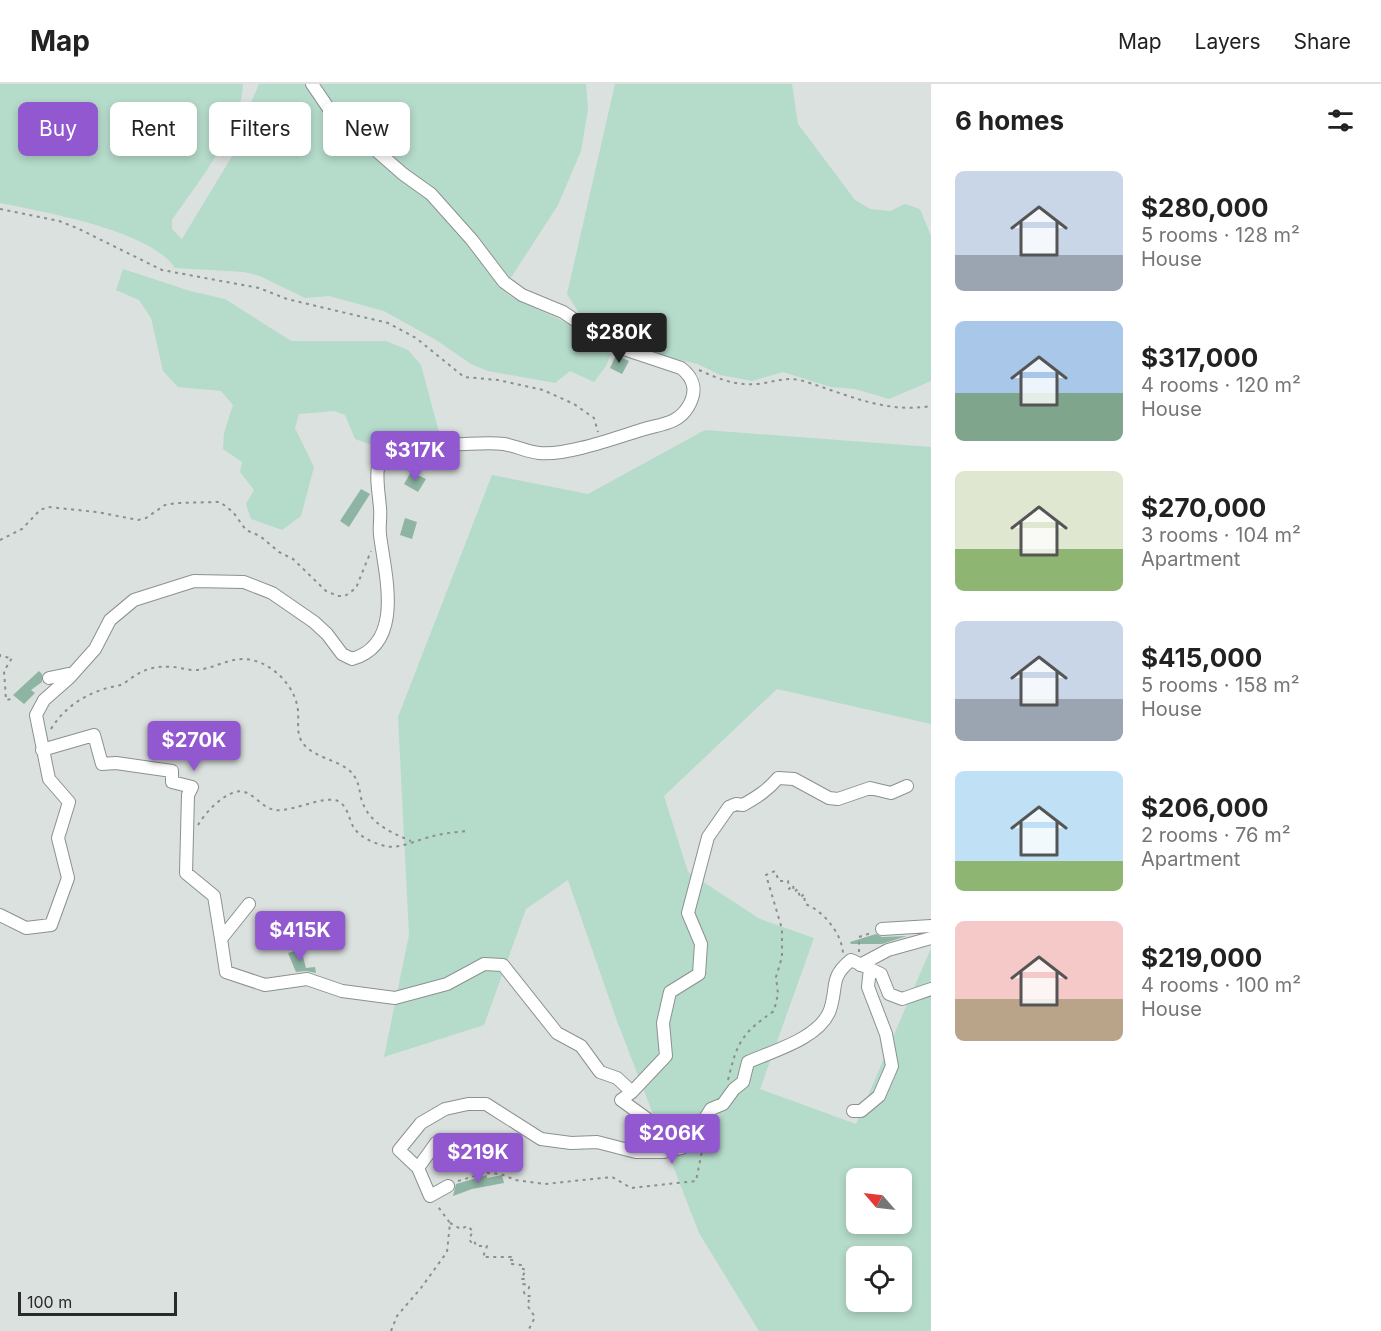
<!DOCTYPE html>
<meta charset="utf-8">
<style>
body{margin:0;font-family:Inter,sans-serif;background:#f2f2f2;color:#222;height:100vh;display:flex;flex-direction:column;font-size:22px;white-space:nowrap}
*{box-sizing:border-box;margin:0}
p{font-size:20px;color:#767676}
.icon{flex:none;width:33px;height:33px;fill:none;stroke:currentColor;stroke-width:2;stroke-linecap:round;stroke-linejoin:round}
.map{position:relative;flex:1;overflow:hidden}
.sheet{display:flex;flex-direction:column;background:#fff;width:450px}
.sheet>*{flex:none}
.hud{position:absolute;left:18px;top:18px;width:570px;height:54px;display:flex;gap:12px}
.needle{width:39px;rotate:298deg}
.controls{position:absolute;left:846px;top:1084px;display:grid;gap:12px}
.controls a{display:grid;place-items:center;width:66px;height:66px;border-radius:9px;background:#fff;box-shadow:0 3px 9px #0003;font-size:30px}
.scale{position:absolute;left:18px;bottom:15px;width:159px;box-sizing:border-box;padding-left:6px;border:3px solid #292b2a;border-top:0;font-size:16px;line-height:21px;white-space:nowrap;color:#292b2a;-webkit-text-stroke:4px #dbe1de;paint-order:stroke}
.price{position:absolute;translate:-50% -51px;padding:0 14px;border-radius:6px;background:#9158d0;color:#fff;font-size:20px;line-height:39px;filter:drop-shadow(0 2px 3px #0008)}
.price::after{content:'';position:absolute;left:50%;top:36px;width:18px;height:14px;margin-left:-9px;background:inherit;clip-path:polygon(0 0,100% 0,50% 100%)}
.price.on{background:#222;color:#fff}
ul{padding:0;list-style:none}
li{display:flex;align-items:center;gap:18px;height:150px;padding:0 24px}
li span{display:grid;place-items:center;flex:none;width:168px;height:120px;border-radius:9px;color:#555}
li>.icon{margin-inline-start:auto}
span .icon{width:72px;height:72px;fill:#fffc;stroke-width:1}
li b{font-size:26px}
h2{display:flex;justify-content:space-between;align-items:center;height:72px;padding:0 24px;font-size:26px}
.pill{padding:0 21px;border-radius:9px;background:#fff;box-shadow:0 3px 9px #0003;font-size:21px;line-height:54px}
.pill.on{background:#9158d0;color:#fff}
header{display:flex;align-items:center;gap:36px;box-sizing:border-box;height:84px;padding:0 30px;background:#fff;border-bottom:2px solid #e0e0e0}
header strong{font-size:28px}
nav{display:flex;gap:33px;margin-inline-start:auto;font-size:21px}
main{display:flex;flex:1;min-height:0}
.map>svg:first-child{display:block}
</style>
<header>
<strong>Map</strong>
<nav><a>Map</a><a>Layers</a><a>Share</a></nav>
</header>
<main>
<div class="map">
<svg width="931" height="1247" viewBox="0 0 931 1247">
<rect width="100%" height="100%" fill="#dbe1de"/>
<!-- green -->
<path fill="#b5dbca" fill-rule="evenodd" d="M 0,0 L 243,0 C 242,45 197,99 172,136 L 172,145 L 182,155 L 246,49 L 244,35 L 259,0 L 586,0 L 588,25 L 581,67 L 558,121 L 512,192 L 500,204 L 513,214 L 578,244 L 611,270 L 606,282 L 594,298 L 570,287 L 555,299 L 488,287 L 471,280 L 436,256 L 384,227 L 329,212 L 305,214 L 260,192 L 244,188 L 175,184 C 150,146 44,128 0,119 Z
M 615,0 L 792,0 L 798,40 L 855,116 L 870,125 L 890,127 L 905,120 L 920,125 L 931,152 L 931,297 L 889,315 L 855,305 L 831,303 L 783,288 L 752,297 L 720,291 L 698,280 L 634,265 L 603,252 L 582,234 L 567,210 Z
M 123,185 L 190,207 L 225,215 L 291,257 L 386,257 L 408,266 L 421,281 L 440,352 L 405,347 L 372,361 L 355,355 L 345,331 L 334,327 L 299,330 L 295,344 L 314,383 L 301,432 L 282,446 L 251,435 L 246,420 L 254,406 L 240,388 L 242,378 L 223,365 L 224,349 L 233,321 L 221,307 L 178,303 L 163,287 L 151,234 L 139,216 L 116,206 Z
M 705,346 L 931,363 L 931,640 L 777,605 L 664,712 L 688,788 L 760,835 L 814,854 L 760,1005 L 856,1040 L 931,864 L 931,1247 L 759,1247 L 699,1149 L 617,937 L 568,796 L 526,825 L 484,941 L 384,973 L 409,851 L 398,633 L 492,391 L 588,410 ZM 856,1095 L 902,1095 L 902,1140 L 856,1140 ZM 856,1173 L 902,1173 L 902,1218 L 856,1218 Z"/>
<!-- building -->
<path fill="#8eb4a3" d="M 616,271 L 629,277 L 622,290 L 610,284 Z
M 411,388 L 426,395 L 418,408 L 404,400 Z
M 361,405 L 370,410 L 349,443 L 340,437 Z
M 405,434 L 417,438 L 412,455 L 400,451 Z
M 39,587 L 42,590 L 42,598 L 31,606 L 35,609 L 24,620 L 13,611 Z
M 876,850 L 882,853 L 907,852 L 882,860 L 851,860 L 850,858 Z
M 301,865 L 306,884 L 315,883 L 316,889 L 306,887 L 296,888 L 288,869 Z
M 487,1091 L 487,1094 L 502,1091 L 504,1099 L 472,1105 L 453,1112 L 456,1100 Z"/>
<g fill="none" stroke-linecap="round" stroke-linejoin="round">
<!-- minor casing -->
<g stroke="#8c918f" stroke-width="14">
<path id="minor" d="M 49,594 L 73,589
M 42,666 L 94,651 L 102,680 L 116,679 L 172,687 L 172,698 L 192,703 L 188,711 L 186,789 L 214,812 L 221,855
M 249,820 L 221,855 L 226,888 L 265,901 L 307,895 L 342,907 L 395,914 L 447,900 L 484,880 L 503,881 L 557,949 L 581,962 L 600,988 L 617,994 L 632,1008
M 0,831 L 26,844 L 51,841 L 68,794 L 58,754 L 69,718 L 49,695 L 36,631 L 44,616 L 69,594 L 95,565 L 110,536 L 134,516 L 194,497 L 244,498 L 272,509 L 314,538 L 327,550 L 342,570 L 352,575 C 405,560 385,491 380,451 C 379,442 381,433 380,424 C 378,397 368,365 405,357 C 416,354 429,359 441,360 C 462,362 483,357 504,360 C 516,362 528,368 539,369 C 566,372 615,354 641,346 C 659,340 677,341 688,323 C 697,308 695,295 681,284 L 612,261 L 563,228 L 522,211 L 504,198 L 472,156 L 431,110 L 403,90 L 329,25 L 312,0
M 882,845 L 931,842
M 860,881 L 888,866 L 931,854
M 853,1027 L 861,1027 L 879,1012 L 892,982 L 886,950 L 868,903 L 870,884
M 436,1059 L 418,1084 L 430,1112 L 448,1102
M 664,1068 L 641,1044 L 650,1037 L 621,1016 L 632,1008 L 666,972 L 663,939 L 670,908 L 699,890 L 701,860 L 688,829 L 708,753 L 729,723 L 736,720 L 743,721 C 757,713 768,706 778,694 L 794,695 L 829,714 L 838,715 L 870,704 L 891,709 L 907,702
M 418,1084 L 399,1066 L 421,1039 L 445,1025 L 468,1020 L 486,1020 L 541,1055 L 571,1059 L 597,1058 L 636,1068 L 664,1068 L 682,1064 L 696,1049 L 711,1025 L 723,1020 L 734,1005 L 743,998 L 748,978 C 773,967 820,954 830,926 C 838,902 829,894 851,876 L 881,890 L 889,910 L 902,915 L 931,905"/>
</g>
<!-- path -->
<path stroke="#8b8f8d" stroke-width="2" stroke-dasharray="3 4.5" stroke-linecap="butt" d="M 0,125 L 59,137 L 77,144 L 162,186 L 259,204 L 287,215 L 388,239 L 416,254 L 464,293 L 498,296 L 543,306 L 574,320 L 594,334 L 598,348
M 699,286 C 719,295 736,302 758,300 C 773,298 785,293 800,296 C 844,309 884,330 931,322
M 0,456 L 22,445 L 40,426 L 48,423 L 97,428 L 138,436 L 146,434 L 165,421 L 176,419 L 220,418 L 233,428 L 246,446 L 260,452 L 279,468 L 293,475 L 326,507 L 338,512 L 345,512 L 356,504 L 371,467
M 0,570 L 0,572 L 12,574 L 4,587 L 6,616 L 11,615
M 51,645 C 63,625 82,612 104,605 C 111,602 120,603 126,598 C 140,587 153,581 172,583 C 179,583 186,586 194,586 C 214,586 231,571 252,576 C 274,581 296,603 298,627 C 299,637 296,649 302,658 C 312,673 335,675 349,686 C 358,694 359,703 361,714 C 368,739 390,748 411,757
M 198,741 C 206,728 220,713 235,708 C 251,703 260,724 275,726 C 293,728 324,711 338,717 C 348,722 349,736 354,744 C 361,754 374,759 385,762 C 398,766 419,755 433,752 C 445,749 457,748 469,747
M 859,868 L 859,853 L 871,849
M 728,996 C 737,958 742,949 774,927 L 778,910 L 776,893 L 782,873 L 782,845 L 766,791 L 775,787 L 779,797 L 788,797 L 789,805 L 793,801 L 794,808 L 798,805 L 800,814 L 804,810 L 805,820 C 823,826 842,850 843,869
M 458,1097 L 485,1089 L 501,1090 L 515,1096 L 545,1100 L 612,1093 L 631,1104 L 696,1097 L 704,1057
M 450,1139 L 461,1145 L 467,1142 L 473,1147 L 469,1155 L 471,1158 L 474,1156 L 476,1162 L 487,1162 L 483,1173 L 511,1173 L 509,1176 L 514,1176 L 512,1180 L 521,1181 L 520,1184 L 526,1186 L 521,1195 L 524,1195 L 523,1200 L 529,1201 L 529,1204 L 524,1208 L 525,1212 L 531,1212 L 527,1221 L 535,1233 L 528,1247
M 391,1247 L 397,1232 L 421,1204 L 447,1168 L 450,1139 L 436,1120"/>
<!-- minor -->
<use href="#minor" stroke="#fff" stroke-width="12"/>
</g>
</svg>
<div class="controls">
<a><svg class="needle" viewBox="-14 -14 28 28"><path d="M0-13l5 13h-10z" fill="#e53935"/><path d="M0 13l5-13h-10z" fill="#767676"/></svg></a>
<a><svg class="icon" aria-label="locate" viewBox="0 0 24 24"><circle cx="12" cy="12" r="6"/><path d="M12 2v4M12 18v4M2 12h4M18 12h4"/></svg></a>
</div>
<div class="scale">100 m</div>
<b class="price on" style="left:619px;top:280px">$280K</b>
<b class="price" style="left:415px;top:398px">$317K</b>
<b class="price" style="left:194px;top:688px">$270K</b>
<b class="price" style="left:300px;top:878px">$415K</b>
<b class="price" style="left:672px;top:1081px">$206K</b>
<b class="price" style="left:478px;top:1100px">$219K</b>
<div class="hud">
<a class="pill on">Buy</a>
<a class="pill">Rent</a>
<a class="pill">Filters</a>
<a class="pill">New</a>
</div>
</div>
<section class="sheet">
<h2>6 homes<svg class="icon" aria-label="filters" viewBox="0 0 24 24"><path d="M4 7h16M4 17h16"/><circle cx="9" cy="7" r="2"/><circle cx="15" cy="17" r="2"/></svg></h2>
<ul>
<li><span style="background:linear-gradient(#c9d6e8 70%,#9aa5b1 0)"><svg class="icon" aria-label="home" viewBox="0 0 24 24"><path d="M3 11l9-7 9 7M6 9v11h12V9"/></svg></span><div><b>$280,000</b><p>5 rooms · 128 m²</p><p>House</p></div></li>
<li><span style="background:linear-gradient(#a9c7e8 60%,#7fa58c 0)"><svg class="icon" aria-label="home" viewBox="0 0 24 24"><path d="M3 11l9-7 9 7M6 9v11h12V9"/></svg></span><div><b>$317,000</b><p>4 rooms · 120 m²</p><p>House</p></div></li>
<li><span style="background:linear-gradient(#dfe7d0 65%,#8fb573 0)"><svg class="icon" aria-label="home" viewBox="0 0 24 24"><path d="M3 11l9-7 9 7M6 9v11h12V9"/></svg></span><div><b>$270,000</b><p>3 rooms · 104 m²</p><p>Apartment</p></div></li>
<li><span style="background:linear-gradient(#c9d6e8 65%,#9aa5b1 0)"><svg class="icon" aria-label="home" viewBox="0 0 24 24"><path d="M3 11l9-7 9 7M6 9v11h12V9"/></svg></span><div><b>$415,000</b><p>5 rooms · 158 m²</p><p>House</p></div></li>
<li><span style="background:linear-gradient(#bfe0f5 75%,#8fb573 0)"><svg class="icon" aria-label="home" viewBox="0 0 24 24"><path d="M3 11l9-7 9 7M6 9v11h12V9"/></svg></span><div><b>$206,000</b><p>2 rooms · 76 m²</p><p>Apartment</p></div></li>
<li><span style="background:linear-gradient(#f6c9c9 65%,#b9a48a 0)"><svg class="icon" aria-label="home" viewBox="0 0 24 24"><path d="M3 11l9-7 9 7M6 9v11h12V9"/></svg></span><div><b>$219,000</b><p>4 rooms · 100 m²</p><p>House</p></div></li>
</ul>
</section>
</main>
